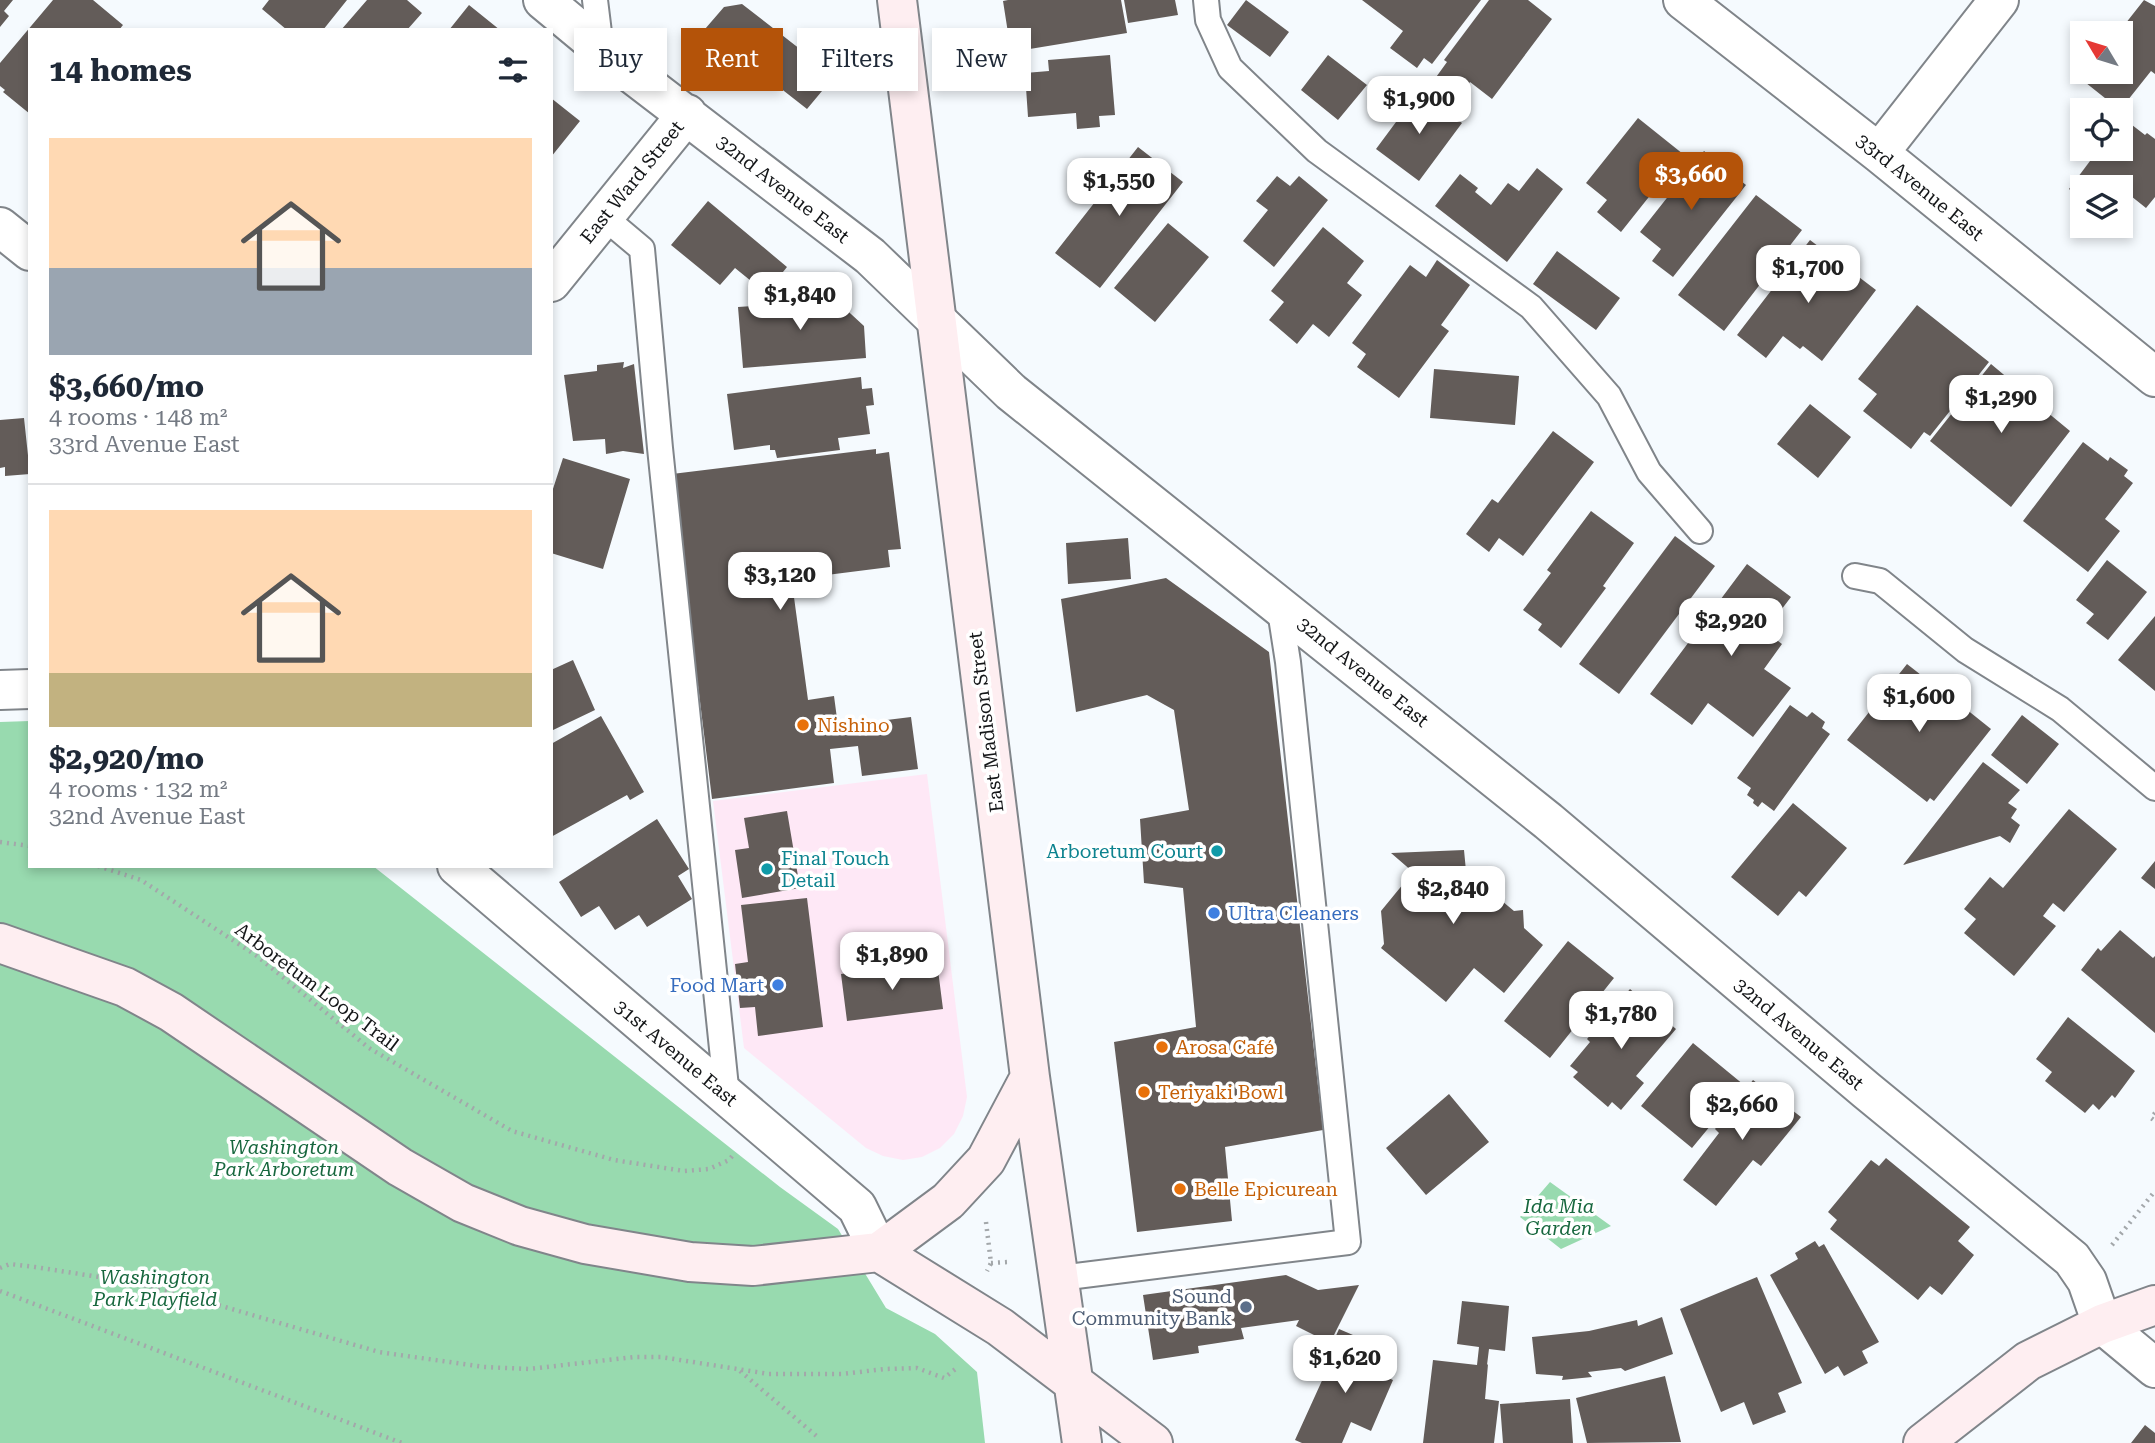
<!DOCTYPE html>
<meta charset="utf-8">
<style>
body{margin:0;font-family:"Roboto Serif",serif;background:#f6f6f7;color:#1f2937;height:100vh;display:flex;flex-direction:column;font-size:26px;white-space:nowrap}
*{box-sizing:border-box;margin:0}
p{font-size:23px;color:#747a83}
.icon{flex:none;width:38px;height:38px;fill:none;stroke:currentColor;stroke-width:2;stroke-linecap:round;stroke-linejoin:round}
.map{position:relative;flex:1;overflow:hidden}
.side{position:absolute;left:28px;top:28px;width:525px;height:840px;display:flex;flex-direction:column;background:#fff;border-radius:0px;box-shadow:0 4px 10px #0003}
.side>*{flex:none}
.hud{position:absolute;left:574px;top:28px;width:665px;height:63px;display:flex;gap:14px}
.needle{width:46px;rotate:308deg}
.fabs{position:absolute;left:2070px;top:21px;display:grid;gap:14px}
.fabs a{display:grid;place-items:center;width:63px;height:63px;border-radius:0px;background:#fff;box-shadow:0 4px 10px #0003;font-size:35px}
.price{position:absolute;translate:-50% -60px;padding:0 16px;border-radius:14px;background:#fff;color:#222;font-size:23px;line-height:46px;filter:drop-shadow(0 2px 4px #0008)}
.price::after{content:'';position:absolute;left:50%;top:42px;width:21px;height:16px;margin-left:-10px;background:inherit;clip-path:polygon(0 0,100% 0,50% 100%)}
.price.active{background:#b45309;color:#fff}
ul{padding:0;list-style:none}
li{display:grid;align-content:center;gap:14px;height:371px;padding:0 21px}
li+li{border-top:2px solid #e0e1e3}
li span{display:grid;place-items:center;height:217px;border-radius:0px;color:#555}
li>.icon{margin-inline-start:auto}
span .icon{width:126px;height:126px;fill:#fffc;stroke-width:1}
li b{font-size:30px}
h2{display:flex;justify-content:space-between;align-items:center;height:84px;padding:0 21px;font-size:30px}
.chip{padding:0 24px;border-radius:0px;background:#fff;box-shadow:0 4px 10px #0003;font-size:24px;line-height:63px}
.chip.active{background:#b45309;color:#fff}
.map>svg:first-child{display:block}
</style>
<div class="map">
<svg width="2155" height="1443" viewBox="0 0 2155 1443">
<rect width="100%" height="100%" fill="#f5fafe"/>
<!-- commercial -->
<path fill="#fee8f6" d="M 927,774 L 967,1097 L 963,1116 L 954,1134 L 940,1148 L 922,1157 L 903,1160 L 883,1156 L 866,1148 L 744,1048 L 713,801 Z"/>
<!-- green -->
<path fill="#98daaf" d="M 30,721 L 30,866 L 373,866 L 780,1187 L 838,1229 L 886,1308 L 935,1334 L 977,1372 L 985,1443 L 0,1443 L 0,722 Z
M 1550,1182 L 1611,1226 L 1561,1249 L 1520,1217 Z"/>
<!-- building -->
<path fill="#635c59" d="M 0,0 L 13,0 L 4,11 L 9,16 L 0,27 Z
M 53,0 L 93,0 L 123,25 L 119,30 L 30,30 L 30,114 L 3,92 L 5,90 L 0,86 L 0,63 Z
M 269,0 L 347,0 L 323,30 L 287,30 L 262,9 Z
M 367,0 L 407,0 L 422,13 L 407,30 L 341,30 Z
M 1008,0 L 1121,0 L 1127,33 L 1011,52 L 1003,1 Z
M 1124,0 L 1175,0 L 1178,15 L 1128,23 Z
M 1246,0 L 1289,32 L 1270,57 L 1227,25 Z
M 1362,0 L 1481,0 L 1432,64 L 1424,58 L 1417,68 L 1390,48 L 1403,31 Z
M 1489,0 L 1528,0 L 1552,19 L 1492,99 L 1470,82 L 1458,98 L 1434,80 L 1447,62 L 1444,60 Z
M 2144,0 L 2155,6 L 2155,74 L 2151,71 L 2120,110 L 2081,79 L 2087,72 L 2121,72 L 2121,33 L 2118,33 Z
M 742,4 L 823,67 L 827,85 L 807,109 L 705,29 L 724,7 Z
M 469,5 L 500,30 L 449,30 Z
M 1110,55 L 1115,115 L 1099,116 L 1100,127 L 1077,129 L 1076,113 L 1028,117 L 1025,73 L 1049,71 L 1048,60 Z
M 1328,55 L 1367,85 L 1338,120 L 1301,90 Z
M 1419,91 L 1462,123 L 1419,181 L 1376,149 Z
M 551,98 L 580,121 L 551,157 Z
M 1638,118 L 1683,154 L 1621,232 L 1597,212 L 1607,200 L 1586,183 Z
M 2123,118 L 2145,135 L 2147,133 L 2155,139 L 2155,197 L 2146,208 L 2131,196 L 2121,209 L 2121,187 L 2082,187 L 2082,199 L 2069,189 L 2099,149 L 2121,149 L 2121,121 Z
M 1138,147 L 1183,182 L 1100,288 L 1055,253 Z
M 1704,151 L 1746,185 L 1673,277 L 1652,261 L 1661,249 L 1640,232 Z
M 1537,168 L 1563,189 L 1507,262 L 1435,206 L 1460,174 L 1478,188 L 1475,192 L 1491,205 L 1508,183 L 1519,191 Z
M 1277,176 L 1290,186 L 1299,176 L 1328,200 L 1274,267 L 1243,241 L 1268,210 L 1256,201 Z
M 1756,195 L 1802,230 L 1724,331 L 1678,295 Z
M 708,201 L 787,267 L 766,293 L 735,268 L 720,285 L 671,245 Z
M 1168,223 L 1209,257 L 1155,322 L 1114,288 Z
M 1323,227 L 1364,261 L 1347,283 L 1362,295 L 1329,337 L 1313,324 L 1297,344 L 1269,320 L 1284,302 L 1271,291 Z
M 1810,240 L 1876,290 L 1822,361 L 1803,346 L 1800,349 L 1783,336 L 1766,358 L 1737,335 Z
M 1557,251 L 1620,298 L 1596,330 L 1533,284 Z
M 1437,260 L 1470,285 L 1441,325 L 1449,331 L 1399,398 L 1357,367 L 1366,354 L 1352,343 L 1410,265 L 1426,277 Z
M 826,291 L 864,326 L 866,358 L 743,368 L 738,307 L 785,304 L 784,294 Z
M 1917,305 L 1989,362 L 1930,436 L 1924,432 L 1911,449 L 1863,411 L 1877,394 L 1858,379 Z
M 624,362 L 623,368 L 634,364 L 644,454 L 623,451 L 606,454 L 605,439 L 573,441 L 564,375 L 597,371 L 597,365 Z
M 1991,364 L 2034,400 L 2037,396 L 2051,407 L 2047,412 L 2070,431 L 2011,507 L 1930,441 Z
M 1434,369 L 1519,376 L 1515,425 L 1430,418 Z
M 861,377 L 862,389 L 872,388 L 874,405 L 866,406 L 870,434 L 838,438 L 840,450 L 777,458 L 775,450 L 770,450 L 770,445 L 734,450 L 727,394 Z
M 1810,404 L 1851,437 L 1818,478 L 1777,444 Z
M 24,418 L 30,474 L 5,476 L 5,467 L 0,468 L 0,420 Z
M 1553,431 L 1594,462 L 1523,556 L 1499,538 L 1489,552 L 1466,534 L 1492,499 L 1498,503 Z
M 2083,442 L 2108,461 L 2110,457 L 2128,470 L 2124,476 L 2133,483 L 2105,519 L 2120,531 L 2088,572 L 2023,521 Z
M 876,449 L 876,454 L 889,452 L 901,549 L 888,550 L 890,567 L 803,578 L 793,590 L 808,700 L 834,696 L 838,726 L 911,717 L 918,769 L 862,776 L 858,746 L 830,749 L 834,783 L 712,799 L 672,474 Z
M 563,458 L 630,479 L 603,569 L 551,553 L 551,495 Z
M 1591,511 L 1634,543 L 1603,586 L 1606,588 L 1561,648 L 1538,630 L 1542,624 L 1523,610 L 1551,573 L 1547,570 Z
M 1675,536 L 1715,566 L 1619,694 L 1579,664 Z
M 1128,538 L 1131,579 L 1068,584 L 1066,543 Z
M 2107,560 L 2147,592 L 2108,640 L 2086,623 L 2094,614 L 2076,600 Z
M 1747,564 L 1791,597 L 1765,631 L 1782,644 L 1764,669 L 1791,688 L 1753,737 L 1708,703 L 1692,725 L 1650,694 Z
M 1166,578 L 1269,652 L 1323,1130 L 1225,1147 L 1232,1221 L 1137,1232 L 1114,1042 L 1196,1027 L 1183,888 L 1144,883 L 1140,819 L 1189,810 L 1174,710 L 1147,695 L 1076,712 L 1061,599 Z
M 2155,616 L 2155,691 L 2118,660 Z
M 573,660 L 595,710 L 551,731 L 551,670 Z
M 1907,664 L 1953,700 L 1955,697 L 1968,707 L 1966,709 L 1991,729 L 1934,801 L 1930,798 L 1927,802 L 1847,740 Z
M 1790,705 L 1807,717 L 1812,712 L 1825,722 L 1822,728 L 1830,734 L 1774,811 L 1762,802 L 1758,807 L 1753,803 L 1754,800 L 1747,795 L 1751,788 L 1737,778 Z
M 2022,715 L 2059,744 L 2027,784 L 1991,755 Z
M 601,716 L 644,792 L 630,800 L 627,795 L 551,837 L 551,744 Z
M 1983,762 L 2020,790 L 2008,803 L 2017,809 L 2011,818 L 2020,825 L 2010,843 L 2000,836 L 1903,865 Z
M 1793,803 L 1847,848 L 1806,897 L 1799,891 L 1778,916 L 1731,877 Z
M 2069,809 L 2117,849 L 2064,912 L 2053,903 L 2043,916 L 2056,926 L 2014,976 L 1964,933 L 1976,919 L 1964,909 L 1990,877 L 2003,888 Z
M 787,811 L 800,888 L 742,898 L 735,850 L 749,848 L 744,818 Z
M 657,819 L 689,869 L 678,876 L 692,899 L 647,927 L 639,915 L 615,930 L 599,906 L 581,917 L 559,882 Z
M 1464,850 L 1466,871 L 1514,911 L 1523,910 L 1524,928 L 1543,945 L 1504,993 L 1474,968 L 1446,1002 L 1381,948 L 1384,944 L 1381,911 L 1413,872 L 1391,853 Z
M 2155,861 L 2155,889 L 2141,878 Z
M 807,898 L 823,1027 L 758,1036 L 755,1007 L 740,1008 L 735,964 L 748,962 L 741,905 Z
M 2120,930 L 2153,958 L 2155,956 L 2155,1033 L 2081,970 L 2098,948 L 2101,951 Z
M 1568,941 L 1614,978 L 1550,1058 L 1504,1021 Z
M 937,962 L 943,1009 L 847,1021 L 841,974 Z
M 1630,989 L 1676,1029 L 1636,1076 L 1644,1083 L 1621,1110 L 1612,1102 L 1608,1107 L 1573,1077 L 1578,1072 L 1570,1066 L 1590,1042 L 1587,1039 Z
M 2068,1017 L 2135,1071 L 2115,1098 L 2112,1095 L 2099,1110 L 2093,1104 L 2085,1113 L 2045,1081 L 2052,1072 L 2036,1059 Z
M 1693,1043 L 1744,1085 L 1692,1148 L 1641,1106 Z
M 1753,1080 L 1801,1117 L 1761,1166 L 1753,1160 L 1716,1206 L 1683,1180 L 1719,1133 L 1715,1129 Z
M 1449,1094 L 1489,1142 L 1426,1195 L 1386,1148 Z
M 1886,1158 L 1970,1227 L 1958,1241 L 1974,1255 L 1942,1295 L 1930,1286 L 1918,1300 L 1830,1229 L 1837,1220 L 1828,1212 L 1871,1160 L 1879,1166 Z
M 1815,1241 L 1819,1247 L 1824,1244 L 1879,1342 L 1862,1351 L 1868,1363 L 1844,1376 L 1838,1366 L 1825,1374 L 1770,1275 L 1798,1259 L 1795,1253 Z
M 1286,1275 L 1318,1290 L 1359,1285 L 1330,1343 L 1296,1326 L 1299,1320 L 1241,1328 L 1244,1339 L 1198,1346 L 1199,1353 L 1153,1360 L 1143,1295 Z
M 1757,1277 L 1802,1383 L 1778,1393 L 1786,1412 L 1753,1425 L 1744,1402 L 1721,1412 L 1680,1309 Z
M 1462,1301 L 1509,1306 L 1505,1351 L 1489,1349 L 1487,1365 L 1488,1364 L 1485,1399 L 1499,1401 L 1494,1443 L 1423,1443 L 1433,1360 L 1477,1365 L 1479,1347 L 1457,1344 Z
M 1662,1317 L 1673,1354 L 1625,1371 L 1621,1368 L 1588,1372 L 1592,1377 L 1562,1380 L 1563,1376 L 1536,1374 L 1532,1337 L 1589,1331 L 1637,1320 L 1638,1326 Z
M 1339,1329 L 1367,1341 L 1359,1362 L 1364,1364 L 1363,1367 L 1393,1380 L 1371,1431 L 1351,1422 L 1342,1443 L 1302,1443 L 1295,1440 L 1335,1352 L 1330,1349 Z
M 1665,1376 L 1681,1442 L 1587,1443 L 1576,1398 Z
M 1570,1399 L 1573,1443 L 1503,1443 L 1500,1404 Z
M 2145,1425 L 2155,1433 L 2155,1443 L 2131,1443 Z"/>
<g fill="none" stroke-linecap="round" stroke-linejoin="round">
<!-- service casing -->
<g stroke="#80858a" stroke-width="28">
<path id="service" d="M 595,0 L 601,49
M 1206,0 L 1208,20 L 1230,68 L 1317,151 L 1531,307 L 1609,396 L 1649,472 L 1700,531
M 604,217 L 642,249 L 660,448 L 727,1097
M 1855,576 L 1880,581 L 1965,650 L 2060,709 L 2155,788
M 1060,1278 L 1348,1242 L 1288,662 L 1279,604"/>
</g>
<!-- minor casing -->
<g stroke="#80858a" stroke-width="42">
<path id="minor" d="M 543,0 L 631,73 L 870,256 L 1011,392 L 1548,821 L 1866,1090 L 2072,1259 L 2087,1281 L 2102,1324
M 1683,0 L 1879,153 L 2155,377
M 1879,153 L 1999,0
M 0,227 L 30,251
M 551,282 L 687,114
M 0,690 L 30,689
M 457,866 L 857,1207 L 879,1252"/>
</g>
<!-- tertiary casing -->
<g stroke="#80858a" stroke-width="42">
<path id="tertiary" d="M 2102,1324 L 2155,1368"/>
</g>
<!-- secondary casing -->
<g stroke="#80858a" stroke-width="42">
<path id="secondary" d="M 897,0 L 1030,1077 L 1082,1443
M 0,943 L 125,987 L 171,1012 L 400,1167 L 463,1203 L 520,1226 L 585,1244 L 690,1262 L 753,1266 L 879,1252 L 1000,1327 L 1153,1443
M 879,1252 L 948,1201 L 986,1160 L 1030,1077
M 1923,1443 L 2028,1361 L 2102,1324 L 2155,1305"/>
</g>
<!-- path -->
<path stroke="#a3a7aa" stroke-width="4.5" stroke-dasharray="2 5" stroke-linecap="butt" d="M 0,842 L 30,846
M 98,866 L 141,880 L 257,956 L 369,1048 L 512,1131 L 614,1160 L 684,1171 L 709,1169 L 729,1160 L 733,1155
M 2155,1113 L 2151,1118 L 2155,1121
M 986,1222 L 991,1263 L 987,1271
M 2112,1245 L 2155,1191
M 991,1263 L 1008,1262
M 0,1268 L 10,1264 L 35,1267 L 131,1282 L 194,1298 L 379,1352 L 484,1367 L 529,1369 L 634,1357 L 661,1357 L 769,1374 L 842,1374 L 885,1369 L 917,1368 L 944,1378 L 958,1367
M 0,1291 L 402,1443
M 740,1371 L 820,1439"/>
<!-- service -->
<use href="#service" stroke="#fff" stroke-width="24"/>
<!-- minor -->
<use href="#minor" stroke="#fff" stroke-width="38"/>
<!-- tertiary -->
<use href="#tertiary" stroke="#fff" stroke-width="38"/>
<!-- secondary -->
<use href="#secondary" stroke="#feeef1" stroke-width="38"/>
</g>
<!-- markers -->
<g fill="#e8710a" stroke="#fff" stroke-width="2.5">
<circle cx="803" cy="725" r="7"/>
<circle cx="1162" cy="1047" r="7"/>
<circle cx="1144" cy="1092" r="7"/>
<circle cx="1180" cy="1189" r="7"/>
</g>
<g fill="#0f9aa8" stroke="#fff" stroke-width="2.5">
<circle cx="1217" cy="851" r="7"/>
<circle cx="767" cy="869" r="7"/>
</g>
<g fill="#3f7fe0" stroke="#fff" stroke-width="2.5">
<circle cx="1214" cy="913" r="7"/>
<circle cx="778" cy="985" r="7"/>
</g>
<circle fill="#5c6f8a" stroke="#fff" stroke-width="2.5" cx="1246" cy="1307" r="7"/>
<g text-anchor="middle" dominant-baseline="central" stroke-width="7" stroke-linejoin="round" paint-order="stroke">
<!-- street labels -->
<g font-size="19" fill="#141618" stroke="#fff">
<text transform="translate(632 182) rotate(-51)">East Ward Street</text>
<text transform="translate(1920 187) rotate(39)">33rd Avenue East</text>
<text transform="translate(783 189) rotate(38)">32nd Avenue East</text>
<text transform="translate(1363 672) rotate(39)">32nd Avenue East</text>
<text transform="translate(986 722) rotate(-97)">East Madison Street</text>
<text transform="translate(317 987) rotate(37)">Arboretum Loop Trail</text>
<text transform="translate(1799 1034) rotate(40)">32nd Avenue East</text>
<text transform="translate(676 1053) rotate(40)">31st Avenue East</text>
</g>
<!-- food labels -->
<g font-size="19" fill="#c56008" stroke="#fff" text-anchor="start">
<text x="817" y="725">Nishino</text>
<text x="1176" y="1047">Arosa Café</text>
<text x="1158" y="1092">Teriyaki Bowl</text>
<text x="1194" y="1189">Belle Epicurean</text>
</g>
<!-- culture labels -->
<g font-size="19" fill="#0d838f" stroke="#fff" text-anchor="end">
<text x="1203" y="851">Arboretum Court</text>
<text x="781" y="858" text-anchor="start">Final Touch<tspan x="781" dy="22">Detail</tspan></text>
</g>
<!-- shop labels -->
<g font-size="19" fill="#366cbe" stroke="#fff" text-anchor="start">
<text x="1228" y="913">Ultra Cleaners</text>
<text x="764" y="985" text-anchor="end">Food Mart</text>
</g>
<!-- park labels -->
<g font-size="19" font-style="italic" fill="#17673e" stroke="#fff">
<text x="284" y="1147">Washington<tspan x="284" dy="22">Park Arboretum</tspan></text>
<text x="1559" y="1206">Ida Mia<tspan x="1559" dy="22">Garden</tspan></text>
<text x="155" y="1277">Washington<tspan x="155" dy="22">Park Playfield</tspan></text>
</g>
<!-- service labels -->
<g font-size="19" fill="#4e5e75" stroke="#fff" text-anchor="end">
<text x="1232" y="1296">Sound<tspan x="1232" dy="22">Community Bank</tspan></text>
</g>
</g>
</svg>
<div class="fabs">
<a><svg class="needle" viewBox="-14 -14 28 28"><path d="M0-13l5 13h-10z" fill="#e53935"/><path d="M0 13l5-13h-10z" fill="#747a83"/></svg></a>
<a><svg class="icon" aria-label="locate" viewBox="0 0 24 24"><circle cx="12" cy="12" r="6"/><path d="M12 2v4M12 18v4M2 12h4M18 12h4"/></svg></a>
<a><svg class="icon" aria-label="layers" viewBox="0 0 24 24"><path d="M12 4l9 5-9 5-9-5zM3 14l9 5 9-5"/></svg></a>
</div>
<b class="price" style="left:1419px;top:136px">$1,900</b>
<b class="price active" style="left:1691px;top:212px">$3,660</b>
<b class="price" style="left:1119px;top:218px">$1,550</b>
<b class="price" style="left:1808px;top:305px">$1,700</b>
<b class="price" style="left:800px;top:332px">$1,840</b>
<b class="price" style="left:2001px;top:435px">$1,290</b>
<b class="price" style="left:780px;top:612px">$3,120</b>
<b class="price" style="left:1731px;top:658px">$2,920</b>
<b class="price" style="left:1919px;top:734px">$1,600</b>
<b class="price" style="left:1453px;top:926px">$2,840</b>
<b class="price" style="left:892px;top:992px">$1,890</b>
<b class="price" style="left:1621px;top:1051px">$1,780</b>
<b class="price" style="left:1742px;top:1142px">$2,660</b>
<b class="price" style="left:1345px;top:1395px">$1,620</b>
<div class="hud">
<a class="chip">Buy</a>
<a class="chip active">Rent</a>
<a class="chip">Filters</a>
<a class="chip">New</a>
</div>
<section class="side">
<h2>14 homes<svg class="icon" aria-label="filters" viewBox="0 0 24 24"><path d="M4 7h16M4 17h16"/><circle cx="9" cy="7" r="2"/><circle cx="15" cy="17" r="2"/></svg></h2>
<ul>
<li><span style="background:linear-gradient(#ffd9b3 60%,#9aa5b1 0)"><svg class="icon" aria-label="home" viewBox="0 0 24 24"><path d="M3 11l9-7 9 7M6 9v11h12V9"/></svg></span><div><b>$3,660/mo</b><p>4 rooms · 148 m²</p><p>33rd Avenue East</p></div></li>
<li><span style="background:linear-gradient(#ffd9b3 75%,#c2b280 0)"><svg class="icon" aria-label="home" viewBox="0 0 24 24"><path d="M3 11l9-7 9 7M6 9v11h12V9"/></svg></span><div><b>$2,920/mo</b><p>4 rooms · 132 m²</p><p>32nd Avenue East</p></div></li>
</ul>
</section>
</div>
